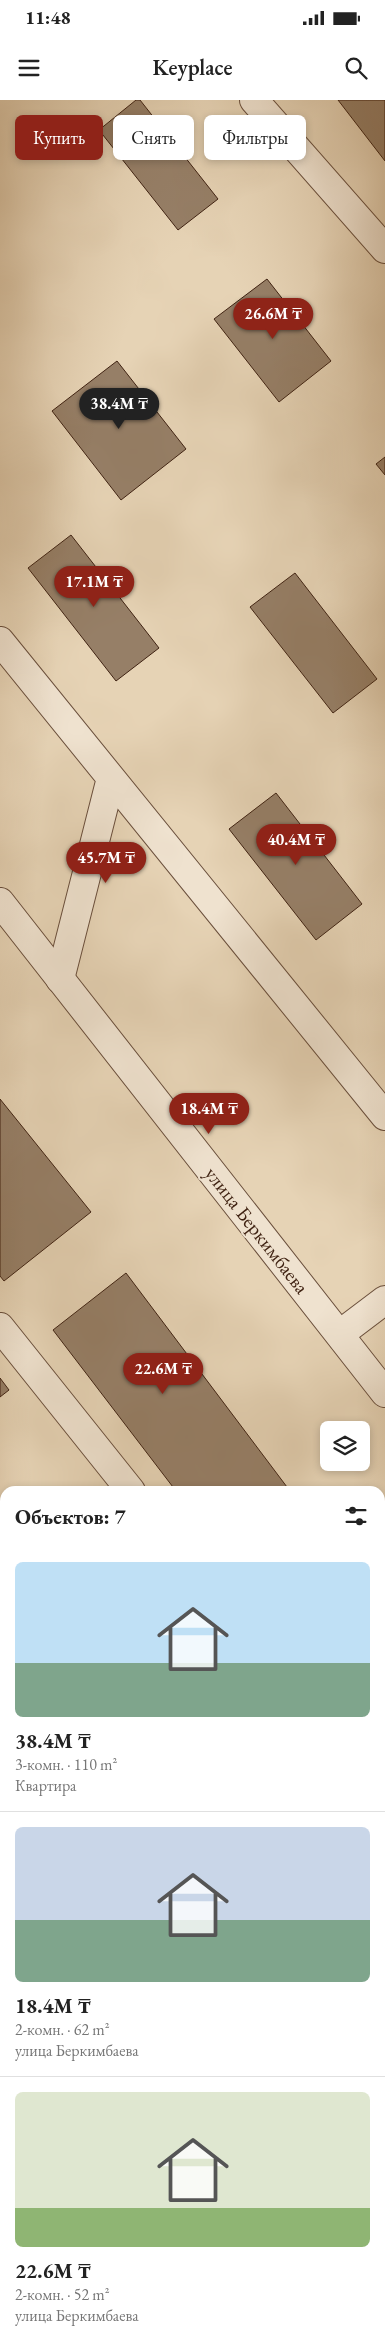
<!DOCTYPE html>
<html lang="ru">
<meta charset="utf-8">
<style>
body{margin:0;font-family:"EB Garamond",serif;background:#f6f6f6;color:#222;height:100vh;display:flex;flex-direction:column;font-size:19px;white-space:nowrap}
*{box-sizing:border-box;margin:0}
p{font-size:16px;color:#767676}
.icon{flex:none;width:28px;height:28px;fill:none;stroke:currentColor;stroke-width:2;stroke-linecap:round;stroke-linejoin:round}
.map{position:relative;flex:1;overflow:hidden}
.panel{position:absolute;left:0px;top:1386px;width:385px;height:866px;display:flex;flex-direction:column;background:#fff;border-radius:15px 15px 0 0;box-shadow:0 2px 8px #0003}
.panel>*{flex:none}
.guide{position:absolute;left:15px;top:15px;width:355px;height:45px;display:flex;gap:10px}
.tools{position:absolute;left:320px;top:1321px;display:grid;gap:10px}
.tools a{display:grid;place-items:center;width:50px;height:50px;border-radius:8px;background:#fff;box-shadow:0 2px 8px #0003;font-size:25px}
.price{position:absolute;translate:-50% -42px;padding:0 11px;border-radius:18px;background:#8f2418;color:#fff;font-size:16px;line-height:32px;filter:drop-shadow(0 1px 2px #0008)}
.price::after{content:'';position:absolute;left:50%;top:30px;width:15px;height:11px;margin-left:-8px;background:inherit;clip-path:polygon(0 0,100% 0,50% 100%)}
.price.active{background:#222;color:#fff}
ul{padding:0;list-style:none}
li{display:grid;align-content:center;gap:10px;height:265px;padding:0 15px}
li+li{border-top:1px solid #e0e0e0}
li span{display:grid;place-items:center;height:155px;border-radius:8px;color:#555}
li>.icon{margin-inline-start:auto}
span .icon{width:90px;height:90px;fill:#fffc;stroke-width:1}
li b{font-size:21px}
h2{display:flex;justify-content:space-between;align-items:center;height:60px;padding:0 15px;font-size:21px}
.tag{padding:0 18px;border-radius:8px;background:#fff;box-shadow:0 2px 8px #0003;font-size:18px;line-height:45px}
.tag.active{background:#8f2418;color:#fff}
.status{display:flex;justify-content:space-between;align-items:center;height:35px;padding:0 25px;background:#fff;direction:ltr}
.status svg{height:14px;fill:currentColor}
header{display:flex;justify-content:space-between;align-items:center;height:65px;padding:0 15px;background:#fff;font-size:22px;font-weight:600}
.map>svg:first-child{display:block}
</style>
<div class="status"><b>11:48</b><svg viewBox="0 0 49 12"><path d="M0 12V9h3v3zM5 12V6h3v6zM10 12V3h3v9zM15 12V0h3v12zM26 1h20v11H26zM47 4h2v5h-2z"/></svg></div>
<header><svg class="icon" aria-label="menu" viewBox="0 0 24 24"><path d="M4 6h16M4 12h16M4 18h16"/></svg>Keyplace<svg class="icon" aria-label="search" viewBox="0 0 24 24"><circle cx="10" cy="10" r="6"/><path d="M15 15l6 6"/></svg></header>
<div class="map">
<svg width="385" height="2252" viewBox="0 0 385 2252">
<rect width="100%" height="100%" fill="#e6d3b5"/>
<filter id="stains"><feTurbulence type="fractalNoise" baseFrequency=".004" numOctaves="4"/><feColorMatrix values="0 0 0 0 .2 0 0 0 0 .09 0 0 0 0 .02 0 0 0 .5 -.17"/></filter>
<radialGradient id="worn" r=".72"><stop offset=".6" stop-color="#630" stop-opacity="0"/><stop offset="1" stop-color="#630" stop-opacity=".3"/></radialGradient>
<!-- building -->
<path fill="#967f67" stroke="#402313" d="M 136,0 L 140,0 L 218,99 L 178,130 L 99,30 Z
M 338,0 L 385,0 L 385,61 Z
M 267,179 L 331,261 L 279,302 L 214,219 Z
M 117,261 L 186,349 L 121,400 L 52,311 Z
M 385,357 L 385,375 L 376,364 Z
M 71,435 L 159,548 L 116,581 L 28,468 Z
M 295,473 L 377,579 L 333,613 L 250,507 Z
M 276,693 L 362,804 L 316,840 L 229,729 Z
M 0,999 L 91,1112 L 4,1181 L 0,1176 Z
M 126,1173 L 290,1391 L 176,1391 L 53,1230 Z
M 0,1278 L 9,1290 L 0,1297 Z
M 380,1487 L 385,1493 L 385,1635 L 380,1629 Z
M 5,1692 L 5,1790 L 0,1794 L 0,1696 Z
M 385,2037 L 385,2122 L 380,2126 L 380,2041 Z
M 0,2044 L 5,2050 L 5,2179 L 0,2172 Z
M 61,2248 L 163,2248 L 167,2252 L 64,2252 Z"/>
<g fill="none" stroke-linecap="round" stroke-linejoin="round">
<!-- minor casing -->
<g stroke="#6a4f3c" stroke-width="30">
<path id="minor" d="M 254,0 L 385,149
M 0,541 L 385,1016
M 60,879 L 111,678
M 0,1227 L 131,1391
M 340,1234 L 385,1200
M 0,1646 L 5,1641
M 380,1704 L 385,1710
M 0,1986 L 5,1993
M 380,1992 L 385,1988
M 208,2248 L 212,2252
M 365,2252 L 370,2248"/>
</g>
<!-- tertiary casing -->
<g stroke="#6a4f3c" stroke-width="30">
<path id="tertiary" d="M 0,802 L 385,1293"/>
</g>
<!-- minor -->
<use href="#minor" stroke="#efe2cf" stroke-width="28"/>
<!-- tertiary -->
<use href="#tertiary" stroke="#efe2cf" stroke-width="28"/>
</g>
<g text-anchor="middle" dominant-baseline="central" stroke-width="4" stroke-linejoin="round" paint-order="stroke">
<!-- street labels -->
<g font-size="20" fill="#402313" stroke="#efe2cf">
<text transform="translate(257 1130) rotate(52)">улица Беркимбаева</text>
</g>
</g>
<rect width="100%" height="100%" filter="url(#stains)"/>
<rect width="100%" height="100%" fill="url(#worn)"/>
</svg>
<div class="tools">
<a><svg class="icon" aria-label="layers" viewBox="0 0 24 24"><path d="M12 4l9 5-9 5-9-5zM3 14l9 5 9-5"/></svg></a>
</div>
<b class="price" style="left:273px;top:240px">26.6M ₸</b>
<b class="price active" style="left:119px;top:330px">38.4M ₸</b>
<b class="price" style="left:94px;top:508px">17.1M ₸</b>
<b class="price" style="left:296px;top:766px">40.4M ₸</b>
<b class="price" style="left:106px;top:784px">45.7M ₸</b>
<b class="price" style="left:209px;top:1035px">18.4M ₸</b>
<b class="price" style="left:163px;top:1295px">22.6M ₸</b>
<div class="guide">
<a class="tag active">Купить</a>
<a class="tag">Снять</a>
<a class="tag">Фильтры</a>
</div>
<section class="panel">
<h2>Объектов: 7<svg class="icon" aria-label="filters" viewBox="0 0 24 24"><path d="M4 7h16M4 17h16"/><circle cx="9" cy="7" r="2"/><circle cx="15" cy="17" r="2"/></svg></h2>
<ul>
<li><span style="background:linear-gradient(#bfe0f5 65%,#7fa58c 0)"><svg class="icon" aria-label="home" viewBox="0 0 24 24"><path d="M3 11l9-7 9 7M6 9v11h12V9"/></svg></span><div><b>38.4M ₸</b><p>3-комн. · 110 m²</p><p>Квартира</p></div></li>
<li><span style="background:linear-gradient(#c9d6e8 60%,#7fa58c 0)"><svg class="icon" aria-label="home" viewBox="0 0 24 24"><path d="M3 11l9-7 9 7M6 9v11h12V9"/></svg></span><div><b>18.4M ₸</b><p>2-комн. · 62 m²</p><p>улица Беркимбаева</p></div></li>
<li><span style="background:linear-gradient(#dfe7d0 75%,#8fb573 0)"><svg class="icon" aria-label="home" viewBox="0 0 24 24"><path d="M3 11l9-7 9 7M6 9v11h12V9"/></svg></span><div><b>22.6M ₸</b><p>2-комн. · 52 m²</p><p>улица Беркимбаева</p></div></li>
</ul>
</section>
</div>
